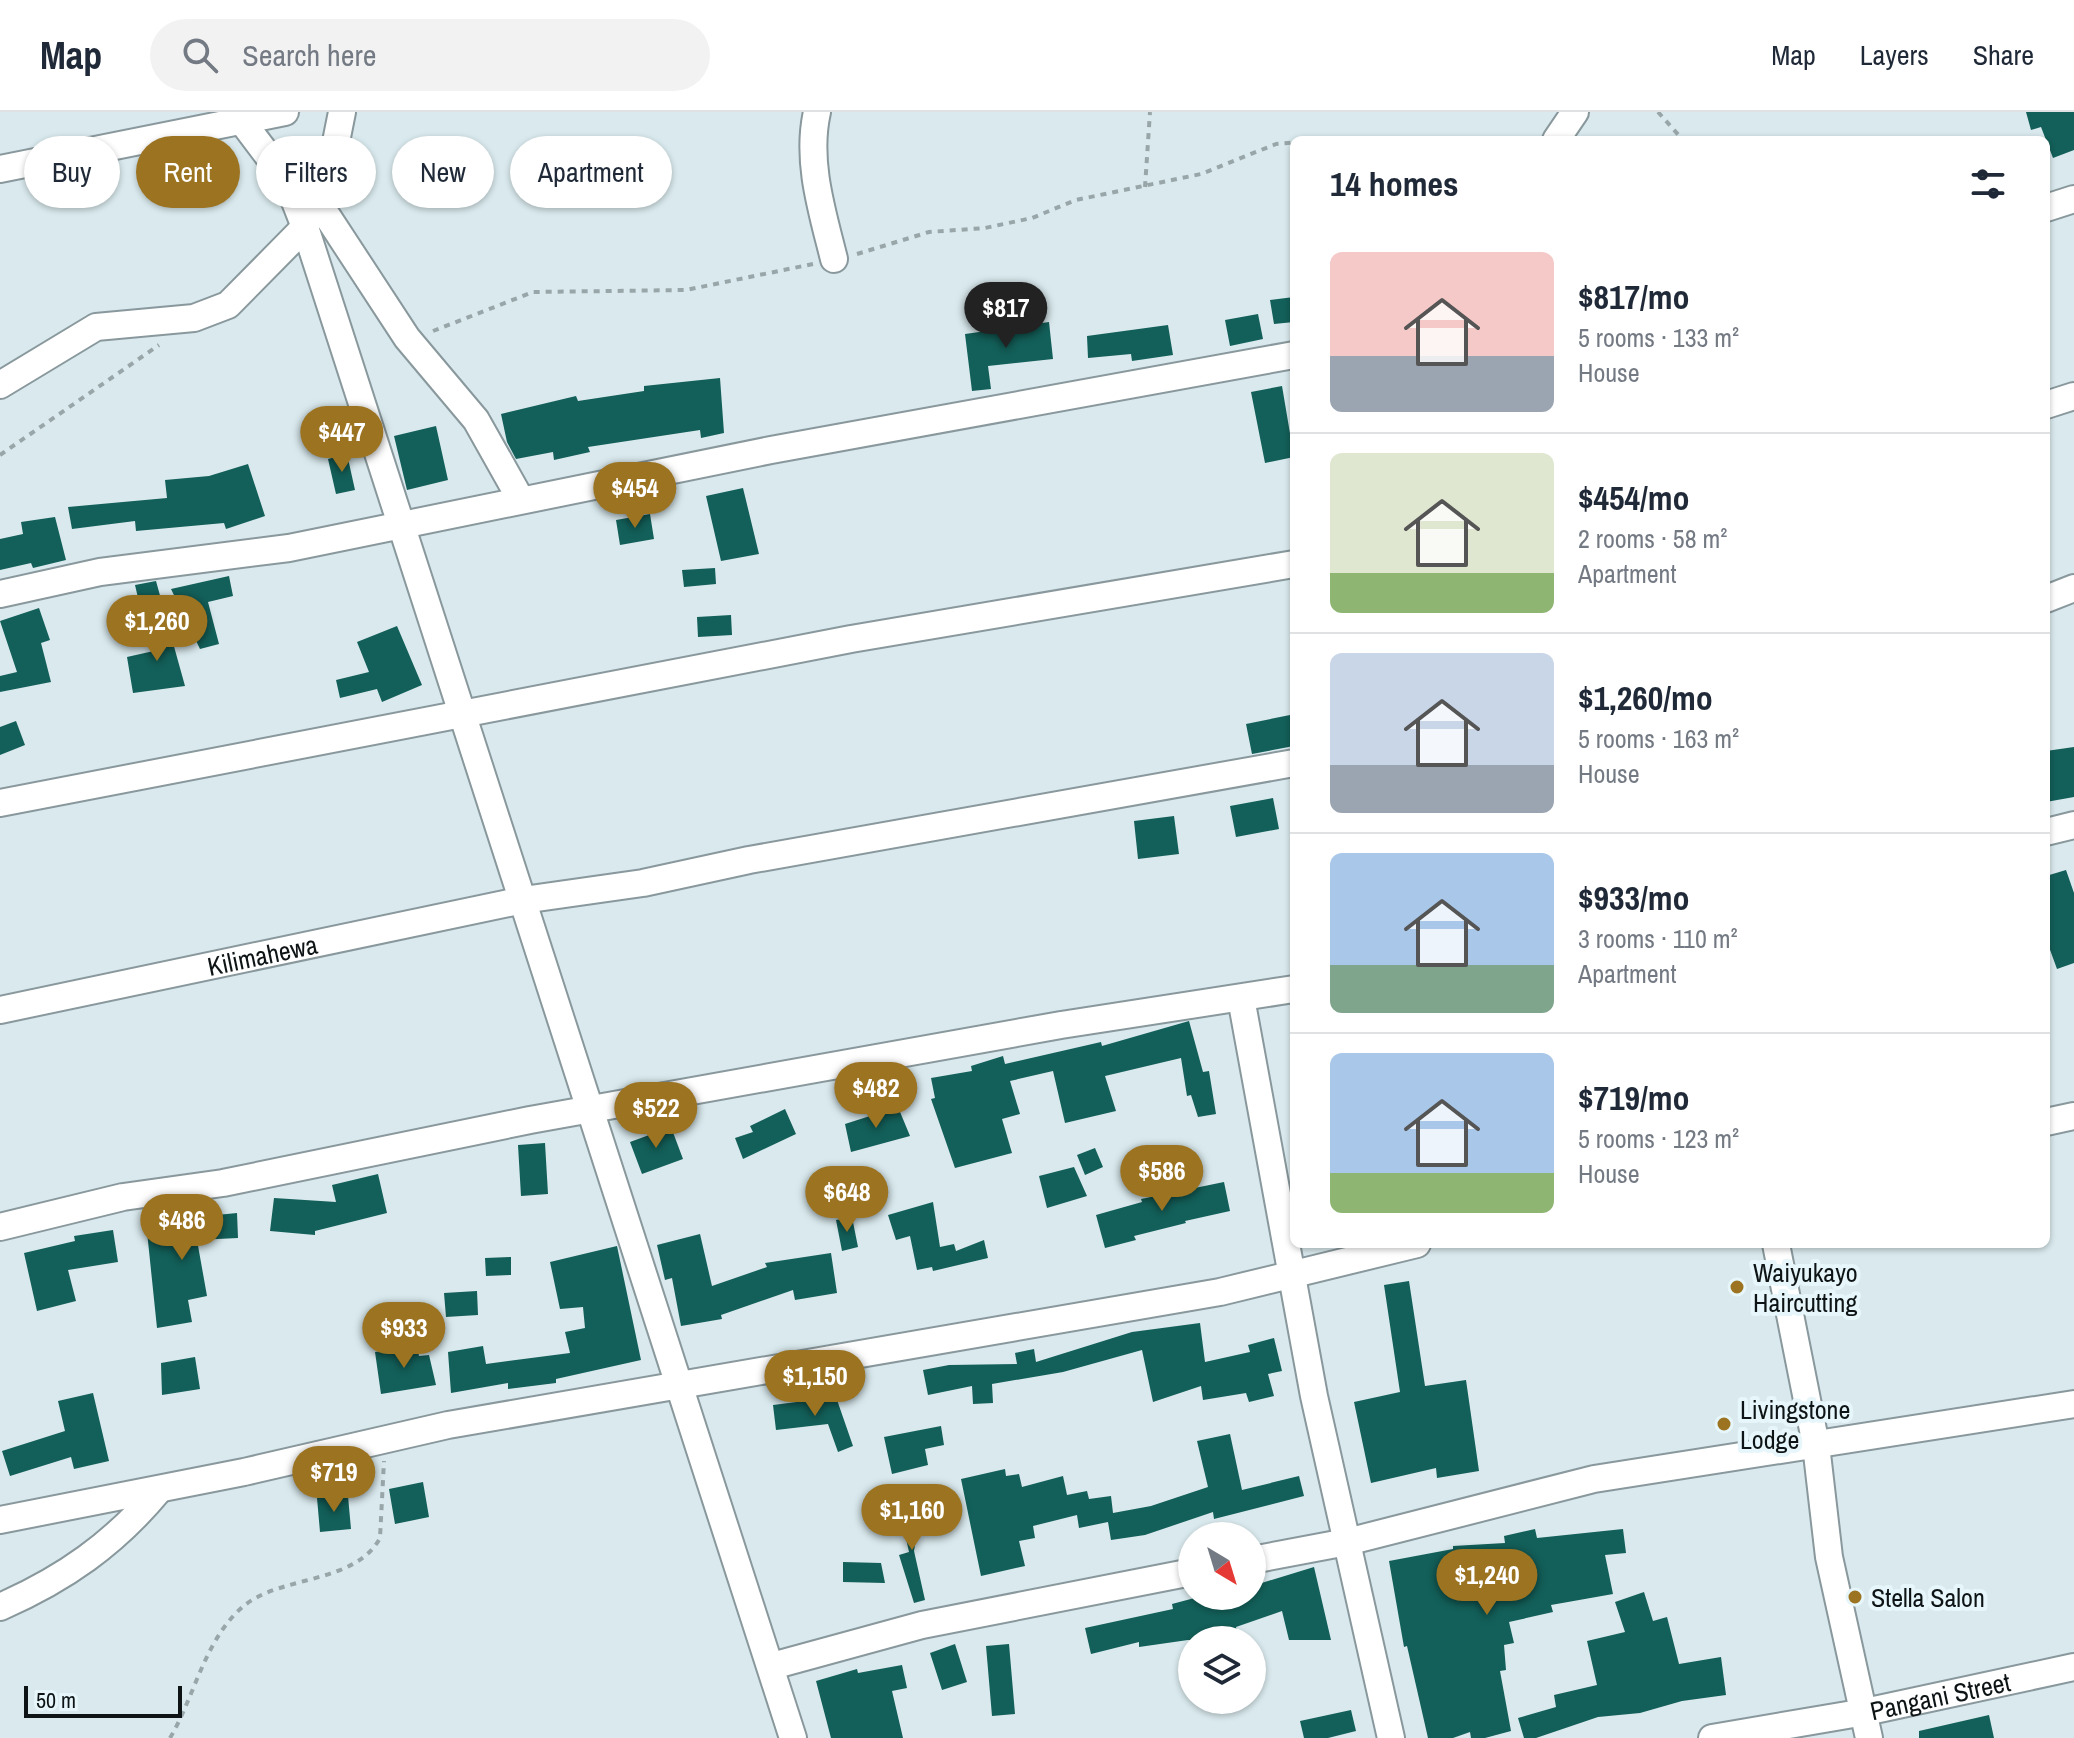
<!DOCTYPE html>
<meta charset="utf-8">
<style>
body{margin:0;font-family:"Archivo Narrow",sans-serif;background:#f2f2f3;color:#1f2937;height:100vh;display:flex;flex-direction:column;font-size:30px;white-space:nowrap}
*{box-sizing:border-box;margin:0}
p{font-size:26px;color:#747a83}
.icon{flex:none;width:44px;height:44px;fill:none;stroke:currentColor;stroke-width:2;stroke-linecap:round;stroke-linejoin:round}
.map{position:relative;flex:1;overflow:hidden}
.sheet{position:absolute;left:1290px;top:24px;width:760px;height:1112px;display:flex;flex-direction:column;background:#fff;border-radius:12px;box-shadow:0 2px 6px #0004}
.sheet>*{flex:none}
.top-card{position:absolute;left:24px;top:24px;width:760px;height:72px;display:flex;gap:16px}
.needle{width:52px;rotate:142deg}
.fabs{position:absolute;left:1178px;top:1410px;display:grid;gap:16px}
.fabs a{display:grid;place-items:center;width:88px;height:88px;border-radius:50%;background:#fff;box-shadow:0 2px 6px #0004;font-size:40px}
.scale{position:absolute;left:24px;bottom:20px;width:158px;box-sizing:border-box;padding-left:8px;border:4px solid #0e1415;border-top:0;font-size:22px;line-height:28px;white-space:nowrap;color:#0e1415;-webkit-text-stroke:6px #e6f6fa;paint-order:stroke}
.price{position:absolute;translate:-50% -68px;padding:0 18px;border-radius:28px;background:#9c7421;color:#fff;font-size:26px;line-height:52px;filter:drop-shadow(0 2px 4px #0008)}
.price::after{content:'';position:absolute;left:50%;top:48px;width:24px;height:18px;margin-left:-12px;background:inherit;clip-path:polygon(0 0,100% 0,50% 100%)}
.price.active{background:#222;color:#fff}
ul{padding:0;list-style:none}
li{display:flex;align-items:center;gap:24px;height:200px;padding:0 40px}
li+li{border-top:2px solid #e0e1e3}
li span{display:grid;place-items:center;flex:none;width:224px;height:160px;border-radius:12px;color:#555}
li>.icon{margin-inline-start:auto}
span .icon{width:96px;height:96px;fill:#fffc;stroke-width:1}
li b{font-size:34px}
h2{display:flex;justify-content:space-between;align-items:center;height:96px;padding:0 40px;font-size:34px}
.tag{padding:0 28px;border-radius:36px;background:#fff;box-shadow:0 2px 6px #0004;font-size:28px;line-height:72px}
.tag.active{background:#9c7421;color:#fff}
header{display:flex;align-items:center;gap:48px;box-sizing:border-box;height:112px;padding:0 40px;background:#fff;border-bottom:2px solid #e0e1e3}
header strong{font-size:38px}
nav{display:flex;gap:44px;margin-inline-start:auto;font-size:28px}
.search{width:560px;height:72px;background:#f2f2f3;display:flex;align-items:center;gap:20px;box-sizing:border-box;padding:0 28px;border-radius:44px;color:#747a83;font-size:30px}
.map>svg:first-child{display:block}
</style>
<header>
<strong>Map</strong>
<div class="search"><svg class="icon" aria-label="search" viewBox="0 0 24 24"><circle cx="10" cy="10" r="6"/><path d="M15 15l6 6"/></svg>Search here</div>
<nav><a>Map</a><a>Layers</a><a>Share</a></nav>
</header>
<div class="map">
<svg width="2074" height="1626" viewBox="0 0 2074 1626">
<rect width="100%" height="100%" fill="#d9e9ed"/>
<!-- building -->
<path fill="#135f59" d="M 2026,0 L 2074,0 L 2074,38 L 2053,46 L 2041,15 L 2031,18 Z
M 1294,185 L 1294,210 L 1274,212 L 1270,188 Z
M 1258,202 L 1263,227 L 1230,234 L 1225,208 Z
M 1049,210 L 1053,247 L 988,254 L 991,277 L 972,279 L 965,222 Z
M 1168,213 L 1173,243 L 1132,249 L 1131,242 L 1088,246 L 1087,224 Z
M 720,266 L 724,321 L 701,326 L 700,318 L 588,335 L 590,340 L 554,348 L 553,340 L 516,347 L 507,330 L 501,302 L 576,284 L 578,289 L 644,279 L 644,274 Z
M 1282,274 L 1294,345 L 1265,351 L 1251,280 Z
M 436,314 L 448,368 L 407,378 L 394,324 Z
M 347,342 L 355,378 L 336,382 L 328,347 Z
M 248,352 L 265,404 L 226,417 L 224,411 L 136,419 L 135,409 L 72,417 L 68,395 L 167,386 L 165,368 L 209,364 Z
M 743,376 L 759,442 L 721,449 L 706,384 Z
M 650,402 L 654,427 L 620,433 L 616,408 Z
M 55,405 L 66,448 L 33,456 L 31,451 L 0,458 L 0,427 L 23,422 L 21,410 Z
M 715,456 L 716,472 L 684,475 L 682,458 Z
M 229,464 L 233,484 L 208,490 L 219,532 L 200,537 L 171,477 Z
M 156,469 L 164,498 L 142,503 L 135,473 Z
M 39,496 L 50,528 L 41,531 L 51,570 L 0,580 L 0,564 L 17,560 L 0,509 Z
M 165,502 L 185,574 L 133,581 L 127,545 L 158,538 L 151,505 Z
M 731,503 L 732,523 L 698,525 L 697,505 Z
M 397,514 L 422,573 L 382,590 L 377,577 L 340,586 L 336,568 L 369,560 L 357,530 Z
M 1290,603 L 1294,634 L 1252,642 L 1246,612 Z
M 16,609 L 25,633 L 0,643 L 0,615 Z
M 2074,635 L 2074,685 L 2046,690 L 2046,639 Z
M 1273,686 L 1279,717 L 1236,725 L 1230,694 Z
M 1174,704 L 1179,742 L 1138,747 L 1134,709 Z
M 2066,758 L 2074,781 L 2074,851 L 2057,857 L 2049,835 L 2046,836 L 2046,764 Z
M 1189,909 L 1203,960 L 1209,959 L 1216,1002 L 1198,1005 L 1191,983 L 1187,984 L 1181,946 L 1105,964 L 1116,999 L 1065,1011 L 1053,959 L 1010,969 L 1020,1002 L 1002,1007 L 1012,1041 L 955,1056 L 931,987 L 935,986 L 931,966 L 972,959 L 971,954 L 1003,944 L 1005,952 L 1101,930 L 1102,934 Z
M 898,995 L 910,1024 L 851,1040 L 845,1012 Z
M 785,997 L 796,1022 L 743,1047 L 735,1026 L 753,1020 L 750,1014 Z
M 671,1015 L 683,1047 L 642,1062 L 630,1030 Z
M 545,1031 L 548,1082 L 521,1084 L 518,1033 Z
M 1095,1036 L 1103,1055 L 1085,1063 L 1077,1043 Z
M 1074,1055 L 1087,1084 L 1047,1096 L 1039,1064 Z
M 378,1062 L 387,1101 L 315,1119 L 315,1123 L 270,1119 L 274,1086 L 336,1090 L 332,1073 Z
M 1224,1070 L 1230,1099 L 1185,1109 L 1186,1111 L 1134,1124 L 1136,1128 L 1105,1136 L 1096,1103 L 1142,1090 L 1141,1087 Z
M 933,1090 L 940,1135 L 954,1132 L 956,1139 L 984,1128 L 988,1146 L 933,1159 L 932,1155 L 917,1158 L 910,1124 L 896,1128 L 888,1103 Z
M 237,1101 L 238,1126 L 197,1128 L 207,1184 L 188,1188 L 192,1210 L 157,1216 L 146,1110 Z
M 852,1105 L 858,1135 L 842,1139 L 836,1108 Z
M 113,1118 L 118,1150 L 68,1158 L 76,1189 L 37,1199 L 24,1141 L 75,1129 L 74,1124 Z
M 700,1122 L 712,1174 L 767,1155 L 765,1151 L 831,1141 L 837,1181 L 795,1188 L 793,1178 L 721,1203 L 722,1207 L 681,1214 L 672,1166 L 665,1168 L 657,1133 Z
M 617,1134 L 641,1248 L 556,1267 L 556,1271 L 508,1277 L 508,1271 L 451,1281 L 448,1240 L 483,1234 L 486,1252 L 570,1241 L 565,1220 L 585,1216 L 583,1195 L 560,1197 L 550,1150 Z
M 511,1145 L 511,1163 L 486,1164 L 485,1146 Z
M 1409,1169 L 1425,1274 L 1466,1268 L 1479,1359 L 1437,1366 L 1436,1356 L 1371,1371 L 1354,1290 L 1400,1280 L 1384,1173 Z
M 477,1179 L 478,1203 L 446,1205 L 444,1181 Z
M 1200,1211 L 1205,1250 L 1250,1240 L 1248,1233 L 1274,1226 L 1282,1259 L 1268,1262 L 1274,1284 L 1249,1290 L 1246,1281 L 1203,1288 L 1201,1274 L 1153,1290 L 1142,1238 L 1063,1260 L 992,1272 L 993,1291 L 973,1292 L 972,1274 L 928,1283 L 923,1258 L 949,1253 L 1017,1252 L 1015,1241 L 1034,1237 L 1036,1250 L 1132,1220 Z
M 417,1233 L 419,1244 L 429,1243 L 436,1273 L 381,1282 L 375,1240 Z
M 195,1245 L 200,1277 L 162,1283 L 161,1251 Z
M 93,1281 L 109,1349 L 74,1357 L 71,1345 L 10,1364 L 2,1339 L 65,1319 L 58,1289 Z
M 836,1285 L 853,1334 L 838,1340 L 828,1312 L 776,1318 L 773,1293 Z
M 941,1314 L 944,1333 L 925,1337 L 928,1353 L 892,1362 L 884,1325 Z
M 1230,1322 L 1242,1378 L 1299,1364 L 1304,1384 L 1214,1407 L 1213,1400 L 1145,1423 L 1111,1428 L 1108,1410 L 1079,1416 L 1077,1403 L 1033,1414 L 1035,1426 L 1019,1429 L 1025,1454 L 981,1464 L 961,1367 L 1005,1357 L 1006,1364 L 1019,1362 L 1022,1375 L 1063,1364 L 1067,1383 L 1087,1379 L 1089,1387 L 1111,1384 L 1113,1401 L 1151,1394 L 1208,1375 L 1197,1329 Z
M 423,1370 L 429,1405 L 395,1412 L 389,1377 Z
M 348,1384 L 351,1417 L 320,1420 L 317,1386 Z
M 905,1393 L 922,1396 L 914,1439 L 925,1488 L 914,1491 L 899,1443 L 909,1440 L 902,1408 Z
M 1535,1417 L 1537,1426 L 1623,1417 L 1626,1441 L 1605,1443 L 1613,1482 L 1551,1493 L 1553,1500 L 1509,1510 L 1514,1531 L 1504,1533 L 1506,1558 L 1500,1559 L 1511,1619 L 1485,1626 L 1471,1626 L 1470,1620 L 1453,1626 L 1428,1626 L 1407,1534 L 1404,1535 L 1389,1449 L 1453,1437 L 1453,1434 L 1505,1431 L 1504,1424 Z
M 843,1450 L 881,1451 L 885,1471 L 843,1470 Z
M 1314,1455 L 1331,1528 L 1289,1528 L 1282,1499 L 1236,1515 L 1239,1528 L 1188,1528 L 1139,1535 L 1139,1530 L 1091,1542 L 1085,1516 L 1173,1497 L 1172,1492 L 1202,1484 L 1207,1489 L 1222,1484 L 1252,1484 L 1252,1474 Z
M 1644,1480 L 1653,1509 L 1667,1505 L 1679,1552 L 1721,1545 L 1726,1583 L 1682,1589 L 1640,1601 L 1598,1605 L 1536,1626 L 1524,1626 L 1518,1606 L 1556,1595 L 1554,1583 L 1597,1573 L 1587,1529 L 1625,1520 L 1615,1490 Z
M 955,1532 L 967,1570 L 942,1578 L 930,1541 Z
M 1009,1532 L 1015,1602 L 992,1604 L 986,1534 Z
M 902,1553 L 907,1576 L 892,1579 L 903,1626 L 831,1626 L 816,1569 L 857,1557 L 858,1561 Z
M 1351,1598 L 1356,1619 L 1328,1626 L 1304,1626 L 1300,1609 Z
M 1989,1603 L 1994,1626 L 1919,1626 L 1919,1619 Z"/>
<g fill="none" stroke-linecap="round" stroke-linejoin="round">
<!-- minor casing -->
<g stroke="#89989c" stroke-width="30">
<g id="minor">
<path d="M 817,0 C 806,49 822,99 834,147"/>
<path d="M 241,8 L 287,69 L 305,115 L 793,1626"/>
<path d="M 1556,28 L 1575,0"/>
<path d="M 0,57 L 285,0"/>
<path d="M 318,90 L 407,226 L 476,308 L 521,388"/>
<path d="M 2046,96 L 2074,87"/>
<path d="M 0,273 L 96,215 L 194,206 L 228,193 L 305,115 L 328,70 L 342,0"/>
<path d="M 2046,293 L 2074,284"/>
<path d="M 0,482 L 100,460 L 289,436 L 771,338 L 1294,243"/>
<path d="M 2046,487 L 2074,476"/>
<path d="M 0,691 L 851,527 L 1294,452"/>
<path d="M 2046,720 L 2074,713"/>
<path d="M 1241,886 L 1314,1284 L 1391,1626"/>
<path id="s1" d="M 0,898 L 523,788 L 643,771 L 749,748 L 1294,651"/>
<path d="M 2046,1010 L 2074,1004"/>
<path d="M 0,1115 L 123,1085 L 223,1071 L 530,1008 L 1061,913 L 1294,877"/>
<path d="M 1776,1132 L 1816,1333 L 1829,1445 L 1869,1626"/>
<path d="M 0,1408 L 244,1360 L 448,1313 L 1220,1180 L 1417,1132"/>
<path d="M 1252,1448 L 1347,1430 L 1594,1367 L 2074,1292"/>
<path d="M 0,1495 C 64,1467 114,1432 159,1378"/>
<path d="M 772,1554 L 922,1513 L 1192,1460"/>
<path id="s2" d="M 1712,1626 L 1865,1600 L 2074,1555"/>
</g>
</g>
<!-- path -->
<path stroke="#99a6a9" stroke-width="4" stroke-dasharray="6 6" stroke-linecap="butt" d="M 1658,0 L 1683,28
M 1145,75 L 1150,0
M 857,142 L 929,120 L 985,116 L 1032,106 L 1076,88 L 1201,62 L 1276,32 L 1323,28
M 433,219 L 533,180 L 686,178 L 813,152
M 0,343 L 159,233
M 170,1626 C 195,1584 205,1525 245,1493 C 283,1463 355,1472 380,1426 L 384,1349"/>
<!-- minor -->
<use href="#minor" stroke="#fff" stroke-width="26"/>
</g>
<!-- markers -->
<g fill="#9c7421" stroke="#e6f6fa" stroke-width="3">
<circle cx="1737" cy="1175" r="8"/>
<circle cx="1724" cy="1312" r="8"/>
<circle cx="1855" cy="1485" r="8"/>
</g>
<g text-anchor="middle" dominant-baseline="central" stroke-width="8" stroke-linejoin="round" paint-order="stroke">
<!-- street labels -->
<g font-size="26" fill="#0e1415" stroke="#e6f6fa">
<text stroke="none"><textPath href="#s1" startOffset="268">Kilimahewa</textPath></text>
<text stroke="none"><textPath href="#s2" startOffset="232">Pangani Street</textPath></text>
</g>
<!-- poi labels -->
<g font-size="26" fill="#0e1415" stroke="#e6f6fa" text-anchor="start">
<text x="1753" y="1160">Waiyukayo<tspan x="1753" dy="30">Haircutting</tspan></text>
<text x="1740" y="1297">Livingstone<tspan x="1740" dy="30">Lodge</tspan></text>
<text x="1871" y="1485">Stella Salon</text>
</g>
</g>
</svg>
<div class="fabs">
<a><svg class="needle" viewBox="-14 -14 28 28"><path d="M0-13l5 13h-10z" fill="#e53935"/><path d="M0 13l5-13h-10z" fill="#747a83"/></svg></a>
<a><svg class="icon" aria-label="layers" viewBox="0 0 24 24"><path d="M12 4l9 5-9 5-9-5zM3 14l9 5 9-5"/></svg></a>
</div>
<div class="scale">50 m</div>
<b class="price active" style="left:1006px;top:238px">$817</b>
<b class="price" style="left:342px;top:362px">$447</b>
<b class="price" style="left:635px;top:418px">$454</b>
<b class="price" style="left:157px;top:551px">$1,260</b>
<b class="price" style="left:876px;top:1018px">$482</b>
<b class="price" style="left:656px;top:1038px">$522</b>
<b class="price" style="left:1162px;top:1101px">$586</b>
<b class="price" style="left:847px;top:1122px">$648</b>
<b class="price" style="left:182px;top:1150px">$486</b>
<b class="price" style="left:404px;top:1258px">$933</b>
<b class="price" style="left:815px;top:1306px">$1,150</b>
<b class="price" style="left:334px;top:1402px">$719</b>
<b class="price" style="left:912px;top:1440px">$1,160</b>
<b class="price" style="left:1487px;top:1505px">$1,240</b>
<div class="top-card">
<a class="tag">Buy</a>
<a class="tag active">Rent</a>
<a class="tag">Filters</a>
<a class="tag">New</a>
<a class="tag">Apartment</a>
</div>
<section class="sheet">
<h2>14 homes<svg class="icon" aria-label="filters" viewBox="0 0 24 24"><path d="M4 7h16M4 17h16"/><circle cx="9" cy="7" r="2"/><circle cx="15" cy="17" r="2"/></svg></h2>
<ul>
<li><span style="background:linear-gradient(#f6c9c9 65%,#9aa5b1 0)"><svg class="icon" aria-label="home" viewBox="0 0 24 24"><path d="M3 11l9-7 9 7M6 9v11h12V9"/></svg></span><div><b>$817/mo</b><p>5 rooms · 133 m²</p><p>House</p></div></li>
<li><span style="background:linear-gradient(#dfe7d0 75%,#8fb573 0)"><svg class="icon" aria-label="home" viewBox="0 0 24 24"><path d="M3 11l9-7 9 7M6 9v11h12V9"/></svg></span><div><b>$454/mo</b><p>2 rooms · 58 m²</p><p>Apartment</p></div></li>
<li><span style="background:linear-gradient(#c9d6e8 70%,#9aa5b1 0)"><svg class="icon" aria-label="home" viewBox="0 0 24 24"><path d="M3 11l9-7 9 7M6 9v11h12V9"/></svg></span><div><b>$1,260/mo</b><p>5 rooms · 163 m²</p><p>House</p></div></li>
<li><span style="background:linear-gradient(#a9c7e8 70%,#7fa58c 0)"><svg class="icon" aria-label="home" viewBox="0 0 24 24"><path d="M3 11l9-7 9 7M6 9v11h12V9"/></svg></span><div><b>$933/mo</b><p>3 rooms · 110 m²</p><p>Apartment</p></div></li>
<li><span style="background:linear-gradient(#a9c7e8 75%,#8fb573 0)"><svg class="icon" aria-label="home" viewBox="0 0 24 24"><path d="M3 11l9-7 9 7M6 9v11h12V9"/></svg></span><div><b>$719/mo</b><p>5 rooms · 123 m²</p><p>House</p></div></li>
</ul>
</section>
</div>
